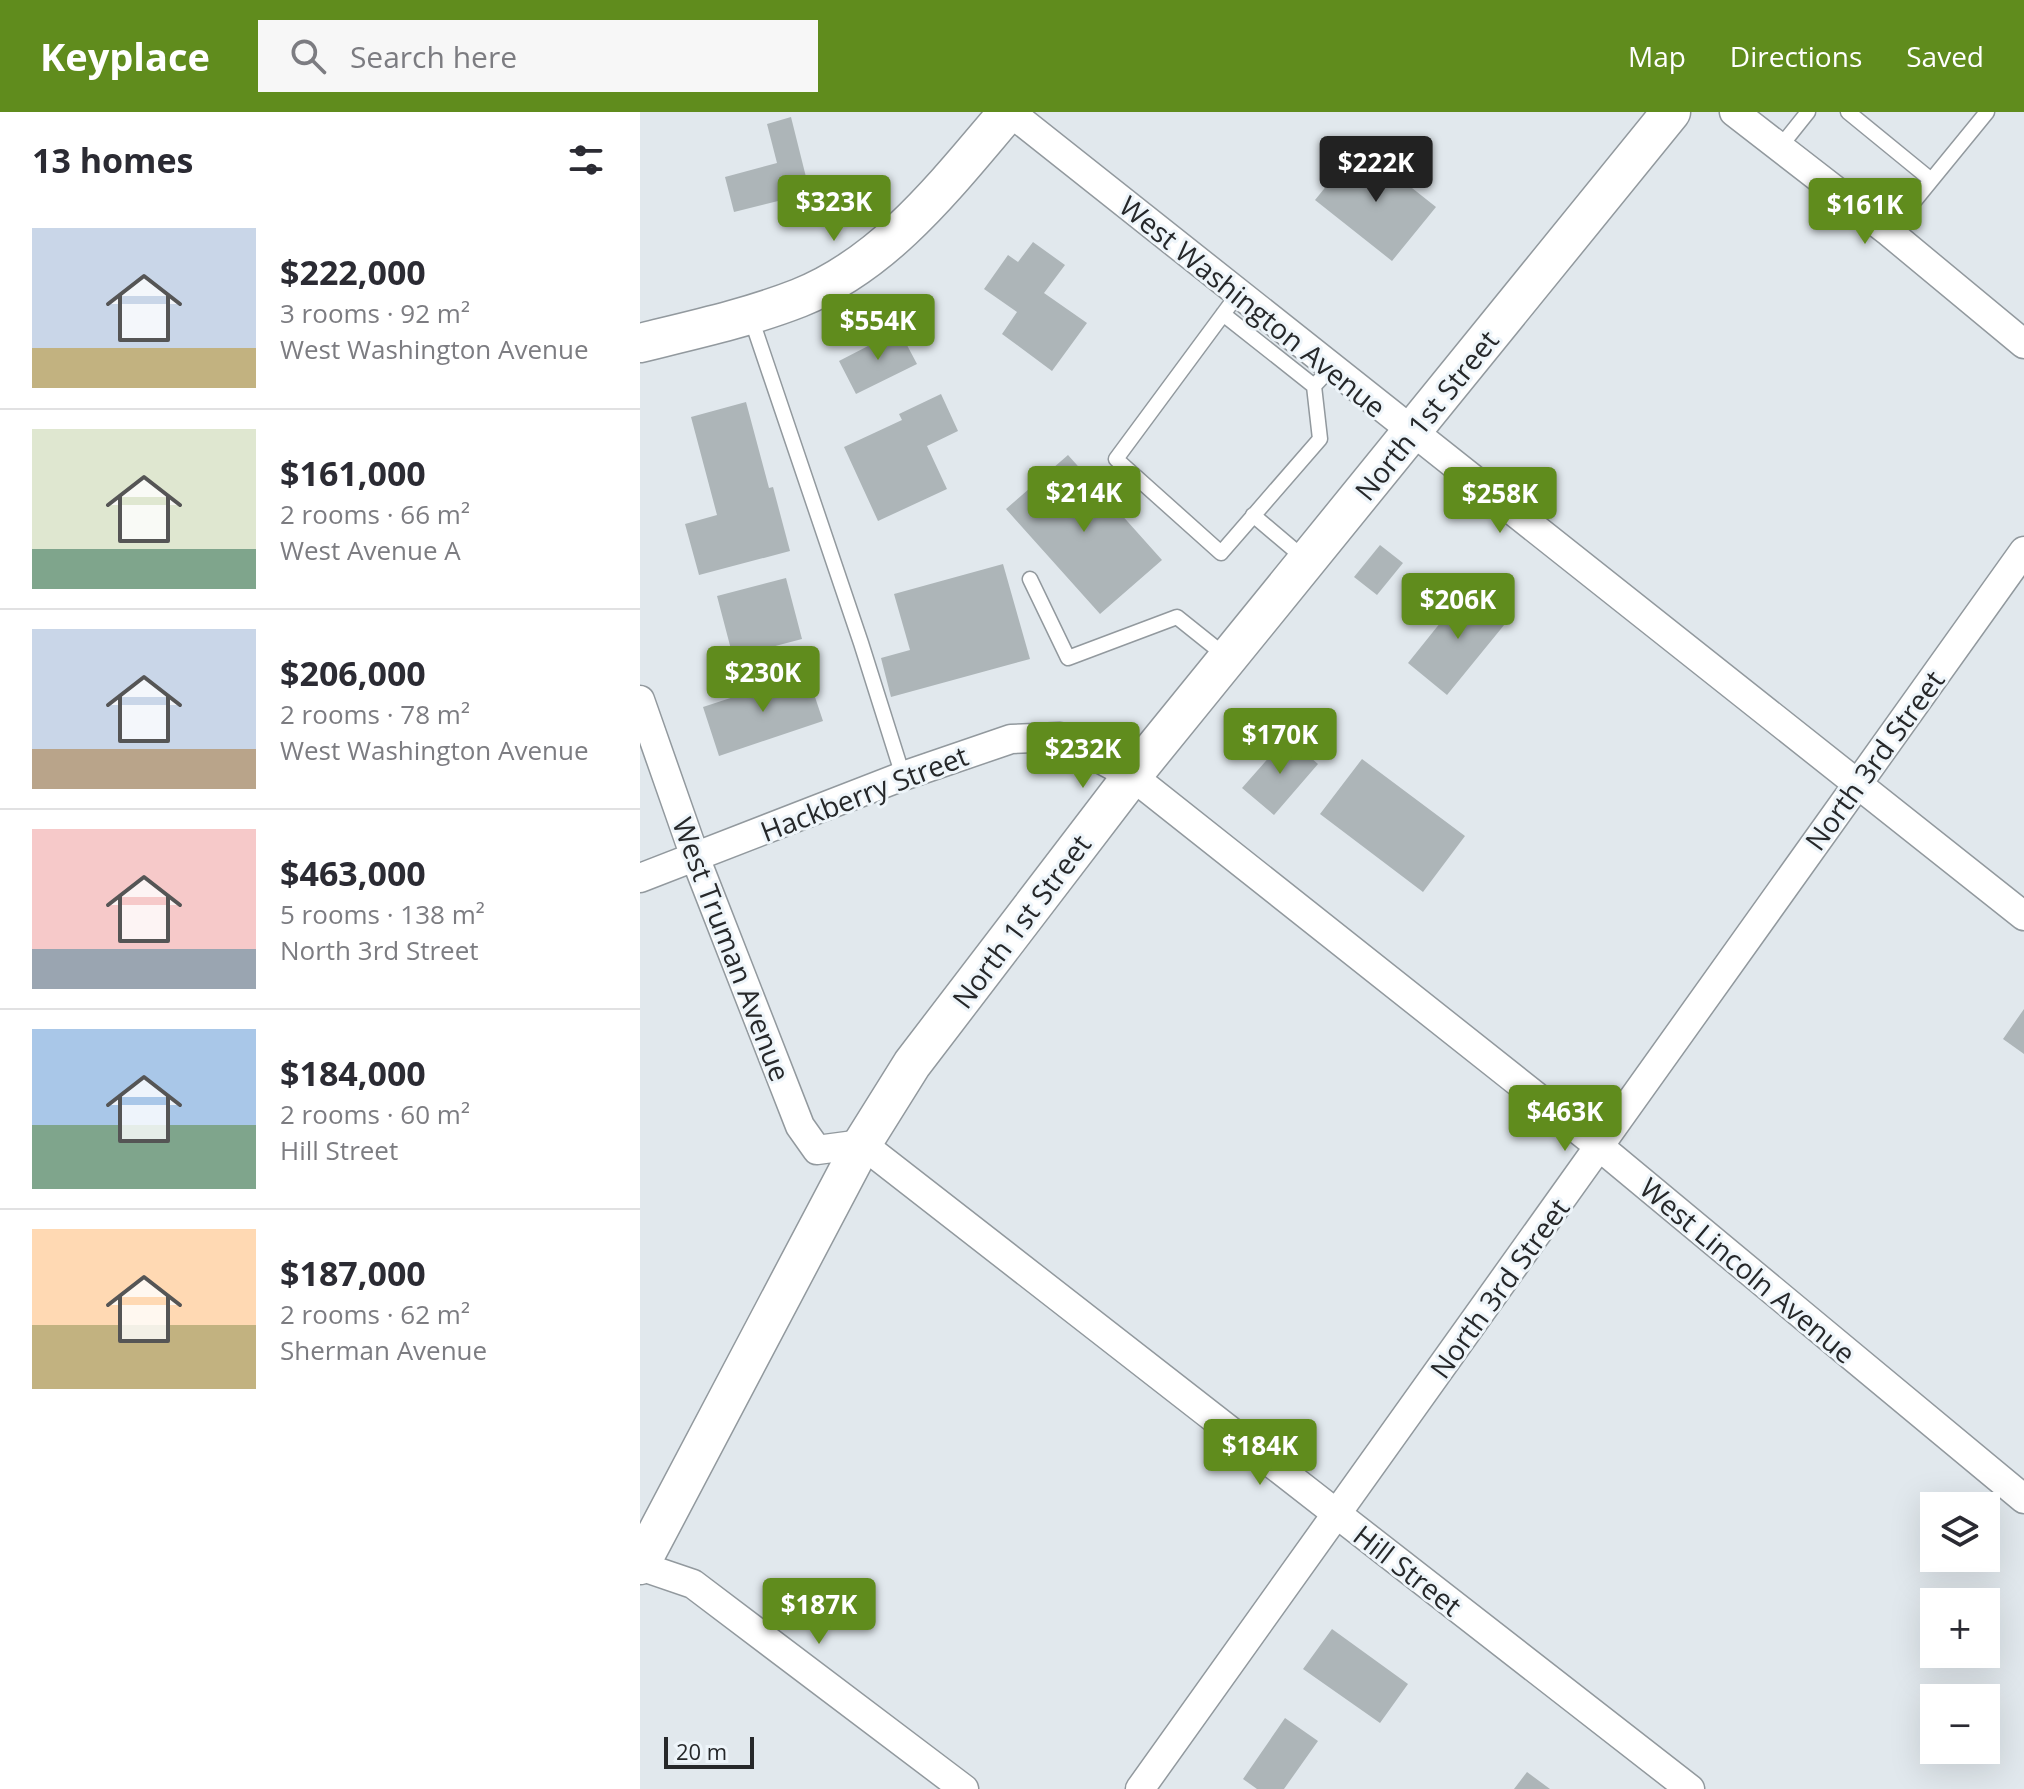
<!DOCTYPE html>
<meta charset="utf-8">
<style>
body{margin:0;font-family:"Open Sans",sans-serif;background:#f7f7f7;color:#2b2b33;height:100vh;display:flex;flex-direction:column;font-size:30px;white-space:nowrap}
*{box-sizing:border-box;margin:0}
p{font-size:26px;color:#7c7c81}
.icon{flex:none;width:44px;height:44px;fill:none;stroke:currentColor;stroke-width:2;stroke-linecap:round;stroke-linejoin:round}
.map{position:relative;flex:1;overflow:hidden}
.drawer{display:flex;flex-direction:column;background:#fff;width:640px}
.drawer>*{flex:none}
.fabs{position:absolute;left:1280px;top:1380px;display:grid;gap:16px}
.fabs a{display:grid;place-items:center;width:80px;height:80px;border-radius:0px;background:#fff;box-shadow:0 8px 32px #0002;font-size:40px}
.scale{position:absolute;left:24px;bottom:20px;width:90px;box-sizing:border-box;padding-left:8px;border:4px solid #26282a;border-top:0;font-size:22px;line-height:28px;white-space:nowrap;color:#26282a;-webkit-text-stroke:6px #eef5fa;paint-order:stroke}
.price{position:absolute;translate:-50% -68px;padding:0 18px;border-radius:8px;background:#608c1d;color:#fff;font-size:26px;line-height:52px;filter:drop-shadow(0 2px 4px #0008)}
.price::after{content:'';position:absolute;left:50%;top:48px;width:24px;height:18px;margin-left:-12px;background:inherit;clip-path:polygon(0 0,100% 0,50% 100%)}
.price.selected{background:#222;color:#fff}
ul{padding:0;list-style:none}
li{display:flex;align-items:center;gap:24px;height:200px;padding:0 32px}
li+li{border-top:2px solid #e1e1e2}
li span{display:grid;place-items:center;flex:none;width:224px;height:160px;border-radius:0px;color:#555}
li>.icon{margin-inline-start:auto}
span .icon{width:96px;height:96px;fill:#fffc;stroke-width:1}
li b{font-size:34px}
h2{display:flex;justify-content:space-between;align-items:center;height:96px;padding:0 32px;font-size:34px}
header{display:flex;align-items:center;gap:48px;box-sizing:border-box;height:112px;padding:0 40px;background:#608c1d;color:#fff}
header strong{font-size:38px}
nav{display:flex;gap:44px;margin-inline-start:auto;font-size:28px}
.search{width:560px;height:72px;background:#f7f7f7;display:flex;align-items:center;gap:20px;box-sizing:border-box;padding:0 28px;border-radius:0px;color:#7c7c81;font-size:30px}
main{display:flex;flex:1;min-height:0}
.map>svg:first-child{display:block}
</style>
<header>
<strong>Keyplace</strong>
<div class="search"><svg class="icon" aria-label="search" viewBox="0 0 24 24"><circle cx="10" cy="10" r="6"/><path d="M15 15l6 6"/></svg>Search here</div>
<nav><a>Map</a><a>Directions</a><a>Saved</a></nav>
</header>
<main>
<section class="drawer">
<h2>13 homes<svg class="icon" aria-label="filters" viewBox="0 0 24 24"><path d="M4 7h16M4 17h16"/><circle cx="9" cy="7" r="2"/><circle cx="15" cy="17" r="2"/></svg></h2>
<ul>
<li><span style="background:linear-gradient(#c9d6e8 75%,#c2b280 0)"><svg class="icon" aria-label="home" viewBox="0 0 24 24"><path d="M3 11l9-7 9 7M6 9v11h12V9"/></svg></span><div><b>$222,000</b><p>3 rooms · 92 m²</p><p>West Washington Avenue</p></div></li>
<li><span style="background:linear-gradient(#dfe7d0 75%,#7fa58c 0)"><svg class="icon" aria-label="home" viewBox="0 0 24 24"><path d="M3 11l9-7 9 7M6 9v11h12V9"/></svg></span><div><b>$161,000</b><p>2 rooms · 66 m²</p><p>West Avenue A</p></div></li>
<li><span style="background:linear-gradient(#c9d6e8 75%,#b9a48a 0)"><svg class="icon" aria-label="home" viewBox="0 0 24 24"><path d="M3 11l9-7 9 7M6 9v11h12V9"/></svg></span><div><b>$206,000</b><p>2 rooms · 78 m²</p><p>West Washington Avenue</p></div></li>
<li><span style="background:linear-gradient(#f6c9c9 75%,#9aa5b1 0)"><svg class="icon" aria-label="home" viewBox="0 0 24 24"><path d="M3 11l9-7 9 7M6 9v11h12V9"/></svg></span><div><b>$463,000</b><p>5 rooms · 138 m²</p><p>North 3rd Street</p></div></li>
<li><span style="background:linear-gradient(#a9c7e8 60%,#7fa58c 0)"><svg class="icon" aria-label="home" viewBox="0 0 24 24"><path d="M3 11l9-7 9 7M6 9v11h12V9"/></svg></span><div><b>$184,000</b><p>2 rooms · 60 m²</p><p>Hill Street</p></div></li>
<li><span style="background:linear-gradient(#ffd9b3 60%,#c2b280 0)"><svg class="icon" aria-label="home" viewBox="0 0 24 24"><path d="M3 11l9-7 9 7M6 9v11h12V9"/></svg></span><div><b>$187,000</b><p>2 rooms · 62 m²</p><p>Sherman Avenue</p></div></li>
</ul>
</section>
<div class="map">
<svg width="1384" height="1677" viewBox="0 0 1384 1677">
<rect width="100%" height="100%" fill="#e1e8ed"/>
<!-- building -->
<path fill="#adb5b8" d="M 151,5 L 170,81 L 94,100 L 85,65 L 137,51 L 127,12 Z
M 719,34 L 796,95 L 752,149 L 675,88 Z
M 393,130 L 425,153 L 404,181 L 447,211 L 412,259 L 362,222 L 377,200 L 344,177 L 368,143 L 378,150 Z
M 259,218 L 277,252 L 216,282 L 199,249 Z
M 301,282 L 318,319 L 287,334 L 307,377 L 238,409 L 204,335 L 262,308 L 259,302 Z
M 106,290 L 129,376 L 133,375 L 150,439 L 59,463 L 45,412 L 77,403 L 51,305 Z
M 428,343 L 522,448 L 460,502 L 366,397 Z
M 740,433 L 763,451 L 737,483 L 714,465 Z
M 363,452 L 390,547 L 251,585 L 241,546 L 270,538 L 254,482 Z
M 146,466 L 162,527 L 93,545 L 77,484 Z
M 829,475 L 869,507 L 807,583 L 768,551 Z
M 167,561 L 183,609 L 79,644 L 63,595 Z
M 647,625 L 678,652 L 634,703 L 602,676 Z
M 722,647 L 825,724 L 783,780 L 680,702 Z
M 1384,897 L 1384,942 L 1363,927 Z
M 692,1517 L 768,1572 L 740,1611 L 663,1557 Z
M 645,1606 L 678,1629 L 644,1677 L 617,1677 L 603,1667 Z
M 887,1660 L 910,1677 L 874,1677 Z"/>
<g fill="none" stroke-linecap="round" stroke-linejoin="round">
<!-- service casing -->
<g stroke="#92999e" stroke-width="17">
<path id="service" d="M 1208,0 L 1290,67
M 1140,35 L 1168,0
M 1249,120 L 1347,0
M 598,182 L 476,347 L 581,441 L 680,327 L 674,274 L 691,256
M 583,202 L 674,274
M 110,203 L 221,531 L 263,664
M 613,403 L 665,447
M 390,467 L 428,546 L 537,505 L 587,545"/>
</g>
<!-- minor casing -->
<g stroke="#92999e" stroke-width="31">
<path id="minor" d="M 370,0 L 1384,804
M 1094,0 L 1249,120 L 1384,232
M 0,588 L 55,745 L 160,1014 L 177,1038 L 222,1032 L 1050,1677
M 0,766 L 263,664 L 371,627 L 420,625 L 492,664 L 960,1035 L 1384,1387
M 0,1454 L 53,1472 L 324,1677
M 500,1677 L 1384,439"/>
</g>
<!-- secondary casing -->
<g stroke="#92999e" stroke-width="41">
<path id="secondary" d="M 0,231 C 53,218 108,206 159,186 C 247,151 308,70 368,0
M 0,1453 L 222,1032 L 272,952 L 492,664 L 1031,0"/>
</g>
<!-- service -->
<use href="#service" stroke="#fff" stroke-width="14"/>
<!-- minor -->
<use href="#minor" stroke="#fff" stroke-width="28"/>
<!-- secondary -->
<use href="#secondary" stroke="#fff" stroke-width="38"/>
</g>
<g text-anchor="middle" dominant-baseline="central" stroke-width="6" stroke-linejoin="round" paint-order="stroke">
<!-- street labels -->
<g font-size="28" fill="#26282a" stroke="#eef5fa">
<text transform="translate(613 194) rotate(39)">West Washington Avenue</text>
<text transform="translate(786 303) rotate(-51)">North 1st Street</text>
<text transform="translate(1234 648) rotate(-54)">North 3rd Street</text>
<text transform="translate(224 681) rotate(-21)">Hackberry Street</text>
<text transform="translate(381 809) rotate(-53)">North 1st Street</text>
<text transform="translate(92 837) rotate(69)">West Truman Avenue</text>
<text transform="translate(1108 1158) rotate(40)">West Lincoln Avenue</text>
<text transform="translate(859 1176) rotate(-54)">North 3rd Street</text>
<text transform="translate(768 1458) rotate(38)">Hill Street</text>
</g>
</g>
</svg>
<div class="fabs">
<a><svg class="icon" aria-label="layers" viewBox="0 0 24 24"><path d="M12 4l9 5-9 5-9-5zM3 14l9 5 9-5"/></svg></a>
<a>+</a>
<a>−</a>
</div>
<div class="scale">20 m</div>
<b class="price selected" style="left:736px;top:92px">$222K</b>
<b class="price" style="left:194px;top:131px">$323K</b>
<b class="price" style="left:1225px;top:134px">$161K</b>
<b class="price" style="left:238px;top:250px">$554K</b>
<b class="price" style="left:444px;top:422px">$214K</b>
<b class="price" style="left:860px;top:423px">$258K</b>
<b class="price" style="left:818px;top:529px">$206K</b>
<b class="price" style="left:123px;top:602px">$230K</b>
<b class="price" style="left:640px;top:664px">$170K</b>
<b class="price" style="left:443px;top:678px">$232K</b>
<b class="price" style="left:925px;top:1041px">$463K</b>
<b class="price" style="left:620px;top:1375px">$184K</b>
<b class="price" style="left:179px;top:1534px">$187K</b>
</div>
</main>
